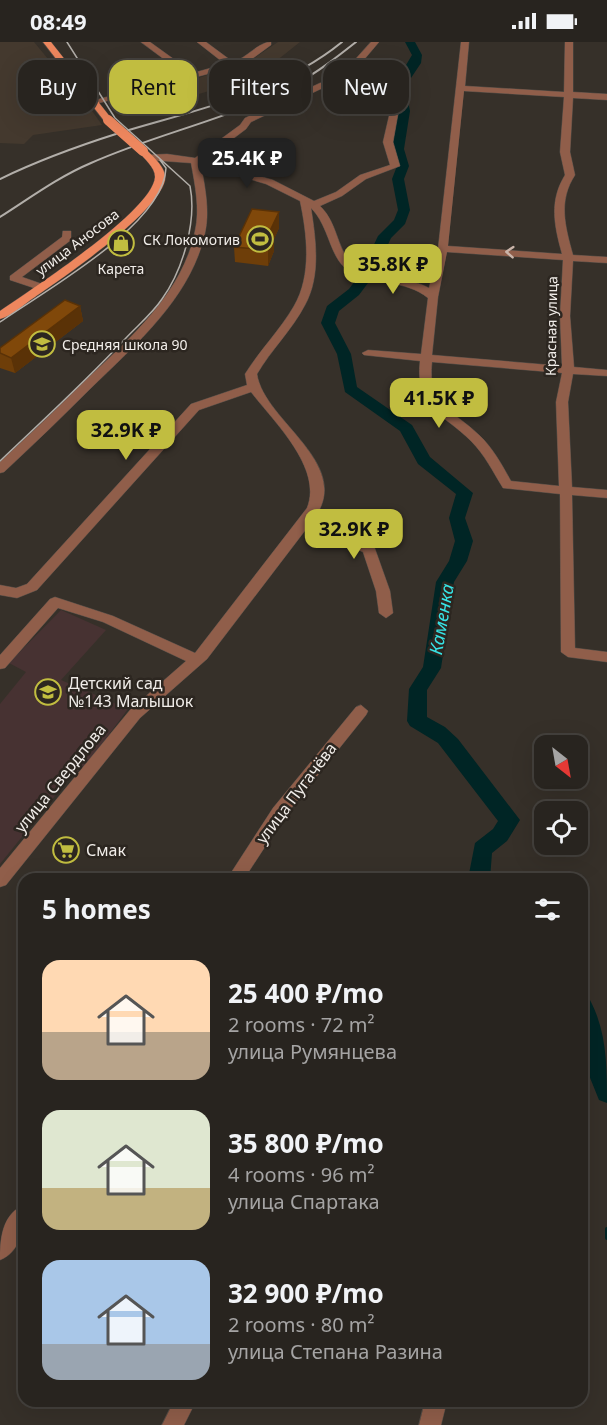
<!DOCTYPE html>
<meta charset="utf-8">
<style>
body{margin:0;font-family:"Noto Sans",sans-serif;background:#34302c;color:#f1f3f6;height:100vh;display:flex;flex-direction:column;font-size:22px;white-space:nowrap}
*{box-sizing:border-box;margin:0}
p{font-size:20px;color:#a5a4a4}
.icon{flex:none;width:33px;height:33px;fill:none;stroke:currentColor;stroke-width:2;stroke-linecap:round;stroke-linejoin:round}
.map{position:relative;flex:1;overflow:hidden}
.sheet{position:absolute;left:18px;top:831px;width:570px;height:534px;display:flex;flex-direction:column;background:#28241f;border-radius:18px;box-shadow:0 6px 24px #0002,0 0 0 2px #44413d}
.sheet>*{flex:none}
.banner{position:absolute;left:18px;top:18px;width:572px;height:54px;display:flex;gap:12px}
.needle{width:39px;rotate:149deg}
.controls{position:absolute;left:534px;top:693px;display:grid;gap:12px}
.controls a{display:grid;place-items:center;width:54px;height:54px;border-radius:12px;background:#28241f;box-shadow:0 6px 24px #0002,0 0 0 2px #44413d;font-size:30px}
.price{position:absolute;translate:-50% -51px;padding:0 14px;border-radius:12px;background:#c1bd40;color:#111;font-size:20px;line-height:39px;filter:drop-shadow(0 2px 3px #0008)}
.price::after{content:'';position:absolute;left:50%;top:36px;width:18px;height:14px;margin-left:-9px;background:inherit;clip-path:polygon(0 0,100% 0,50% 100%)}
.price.on{background:#222;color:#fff}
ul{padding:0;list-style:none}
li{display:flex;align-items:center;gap:18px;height:150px;padding:0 24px}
li span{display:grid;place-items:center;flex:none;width:168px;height:120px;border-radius:18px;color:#555}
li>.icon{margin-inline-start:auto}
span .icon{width:72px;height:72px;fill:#fffc;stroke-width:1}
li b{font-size:26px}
h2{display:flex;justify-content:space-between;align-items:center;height:72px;padding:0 24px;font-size:26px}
.tag{padding:0 21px;border-radius:18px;background:#28241f;box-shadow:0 6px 24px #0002,0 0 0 2px #44413d;font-size:21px;line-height:54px}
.tag.on{background:#c1bd40;color:#111}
.status{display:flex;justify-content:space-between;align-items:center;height:42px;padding:0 30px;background:#28241f;direction:ltr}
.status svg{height:16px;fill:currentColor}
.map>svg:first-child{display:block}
</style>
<div class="status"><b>08:49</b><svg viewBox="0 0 49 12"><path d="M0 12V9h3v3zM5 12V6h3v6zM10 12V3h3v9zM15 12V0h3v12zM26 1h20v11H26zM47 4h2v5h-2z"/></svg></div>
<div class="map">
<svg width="607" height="1383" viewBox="0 0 607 1383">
<rect width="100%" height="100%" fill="#363029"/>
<!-- built -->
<path fill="#44392e" d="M 0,0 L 34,0 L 53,23 L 59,22 L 102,83 L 33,93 L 24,102 L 0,101 Z
M 278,0 L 300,0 L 271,23 L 219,46 L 135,71 L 128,66 L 163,52 L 177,43 L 250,19 Z"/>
<!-- education -->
<path fill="#473232" d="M 61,568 L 106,588 L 61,638 L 128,667 L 83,727 L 53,738 L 63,744 L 0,822 L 0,662 L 26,630 L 9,621 Z"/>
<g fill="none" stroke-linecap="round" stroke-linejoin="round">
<!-- stream -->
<path stroke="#002525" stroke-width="4" d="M 607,1187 L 607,1196"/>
<!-- river -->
<path fill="#002525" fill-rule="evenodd" d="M 405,0 L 415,0 L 422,13 L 421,21 L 405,45 L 410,69 L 404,107 L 409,124 L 404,137 L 410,168 L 405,182 L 391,196 L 374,233 L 359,253 L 339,269 L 335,281 L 351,312 L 357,345 L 412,383 L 430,415 L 473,451 L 465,476 L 473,499 L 467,519 L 454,540 L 441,626 L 427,648 L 427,675 L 445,685 L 458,697 L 520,778 L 507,799 L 492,811 L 490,837 L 468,837 L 475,801 L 493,787 L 498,779 L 438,701 L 410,684 L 407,679 L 409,647 L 423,625 L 436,540 L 449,519 L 455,499 L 449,476 L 456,452 L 418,422 L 400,389 L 345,350 L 337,312 L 321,281 L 327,264 L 349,247 L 360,232 L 378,194 L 394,178 L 398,168 L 392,137 L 397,124 L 392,107 L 398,69 L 393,45 L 412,13 Z
M 582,955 L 590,958 C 607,990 607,1025 607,1061 L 599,1058 L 582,1016 Z"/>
<!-- minor casing -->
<g stroke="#544e48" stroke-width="1">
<path id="minor" d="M 141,0 L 150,0 L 193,31 L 225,22 L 197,0 L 206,0 L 233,20 C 247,16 258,0 271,0 L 271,3 L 245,22 L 92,63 L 92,59 L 185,33 Z
M 371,0 L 379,0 L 357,26 L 338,38 L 370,32 L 396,48 L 400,61 L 393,100 L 400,124 L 366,137 L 342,154 L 320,164 C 338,181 336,205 351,220 C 371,239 406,233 429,246 L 438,207 L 461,0 L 469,0 L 465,44 L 564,50 L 565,0 L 573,0 L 573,50 L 607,52 L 607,58 L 573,56 L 570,110 L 575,133 C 558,159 565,184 573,213 L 607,215 L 607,221 L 573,219 L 570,274 L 574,325 L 607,328 L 607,334 L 573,332 L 568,360 L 572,445 L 607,448 L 607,456 L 572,453 L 575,606 L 607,610 L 607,620 L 568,615 L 561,610 L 560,452 L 503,446 C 493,430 485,413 471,399 C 442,370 415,368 420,319 L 364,313 L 362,311 L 368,308 L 421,312 L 428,256 C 405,237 374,244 349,229 C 329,216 330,185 311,166 C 316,198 321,234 305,263 C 292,288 271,308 257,332 C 264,380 356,422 313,478 L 374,504 L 390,549 L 393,571 L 386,576 L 379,571 L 376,549 L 363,510 L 307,486 L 207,617 L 140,676 L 6,843 L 0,845 L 0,826 L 130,668 L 186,619 L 103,580 L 58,566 L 5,626 L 0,627 L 0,613 L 50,557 L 55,555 L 113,574 L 195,611 L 307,466 C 323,426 274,380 251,350 L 199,368 L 37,548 L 17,556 L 0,553 L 0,543 L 16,546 L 27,542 L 191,362 L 247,343 L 245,332 C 260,308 280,288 294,264 C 312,233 307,192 300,159 L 266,142 L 201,123 C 205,145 210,169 205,191 C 191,256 135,303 90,347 C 62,375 33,403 4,430 L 0,431 L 0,420 C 29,393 58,366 86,338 C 129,297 183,251 195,189 C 200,167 195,143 191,121 L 149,118 L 146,117 L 146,113 L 167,112 L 195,116 L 240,83 L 245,76 L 320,41 L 331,39 L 330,35 L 351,22 ZM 368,38 L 389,51 L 392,61 L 383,100 L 390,123 L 360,133 L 336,150 L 314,159 L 273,138 L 205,118 L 246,87 L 251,80 L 325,45 ZM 464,49 L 564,55 L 560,110 L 565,133 C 549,159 554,183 562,212 L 448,204 ZM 447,210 L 563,218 L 560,274 L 562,324 L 432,313 L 438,255 ZM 432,320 L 562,331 L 556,360 L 559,444 L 511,439 C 502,423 493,406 479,393 C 452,367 427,364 432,320 Z
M 63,189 L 71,189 L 71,198 L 22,235 L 45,243 L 45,247 L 37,247 L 10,238 L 10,234 L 62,195 Z
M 361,663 L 368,669 L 366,673 L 285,774 L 244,837 L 227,837 L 273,766 L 356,665 Z
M 24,1163 C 24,1184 22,1209 0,1218 C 0,1197 2,1172 24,1163 Z
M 174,1359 L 196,1359 L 184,1383 L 162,1383 Z
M 425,1359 L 447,1359 L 441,1383 L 419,1383 Z"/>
</g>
<!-- major casing -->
<g stroke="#544e48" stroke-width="1">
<path id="major" d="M 43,0 L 51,0 L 111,76 L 111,80 L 105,80 Z
M 140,107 L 146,107 C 153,115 167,126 165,138 C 158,171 64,235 35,255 C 24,262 12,274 0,277 L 0,269 C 30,248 153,169 155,135 C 155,125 144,117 138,109 Z"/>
</g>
<!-- minor -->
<use href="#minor" fill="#905e4a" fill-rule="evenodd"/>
<!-- major -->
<use href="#major" fill="#ee875e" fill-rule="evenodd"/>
<!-- tram -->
<path stroke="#b2aea9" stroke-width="1.5" d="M 0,280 C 44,249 164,183 166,126 L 160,118
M 0,419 C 42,379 85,340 125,297 C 137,284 152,272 162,257 C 183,228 197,179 190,144 L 115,76 L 67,0"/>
<!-- rail -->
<path stroke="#b2aea9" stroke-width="2" d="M 0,137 C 39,118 78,104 119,91 C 195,68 280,51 342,0
M 0,175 C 30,156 58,135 91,121 C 158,91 231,77 296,42 C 318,30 337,15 356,0"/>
<!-- major-bridge casing -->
<g stroke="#544e48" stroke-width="10" stroke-linecap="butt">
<path id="major-bridge" d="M 108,78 L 143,109"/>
</g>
<!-- major-bridge -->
<use href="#major-bridge" stroke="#ee875e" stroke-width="10"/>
</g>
<!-- wall -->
<path fill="#6e3e09" d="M 279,170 L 279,186 L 274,197 L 274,209 L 268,224 L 235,220 L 234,205 Z
M 80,264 L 83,279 L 15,331 L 0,326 L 0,306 Z"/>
<!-- shaded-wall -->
<path fill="#5a3207" d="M 279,170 L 279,186 L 274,197 L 274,209 L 268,224 L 268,193 Z
M 80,264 L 83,279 L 15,331 L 11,316 Z"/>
<!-- building -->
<path fill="#80480a" stroke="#5a3207" stroke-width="1.5" d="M 252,167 L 279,170 L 268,193 L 274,193 L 267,208 L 234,205 Z
M 65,258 L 80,264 L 11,316 L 0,311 L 0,306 Z"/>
<!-- one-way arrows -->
<defs><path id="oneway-chevron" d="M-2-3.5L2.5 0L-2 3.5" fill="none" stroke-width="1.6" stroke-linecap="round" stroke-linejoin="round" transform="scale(1.5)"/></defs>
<use stroke="#cab4a9" href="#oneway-chevron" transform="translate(510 210) rotate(-176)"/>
<!-- icons -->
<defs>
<g id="stadium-ring" transform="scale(1.35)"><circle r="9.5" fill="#2c2620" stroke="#c1bd40" stroke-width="1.5"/><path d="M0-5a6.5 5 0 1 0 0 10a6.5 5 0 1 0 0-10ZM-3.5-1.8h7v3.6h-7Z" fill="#c1bd40"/></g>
<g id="shop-ring" transform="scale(1.35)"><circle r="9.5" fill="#2c2620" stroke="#c1bd40" stroke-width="1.5"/><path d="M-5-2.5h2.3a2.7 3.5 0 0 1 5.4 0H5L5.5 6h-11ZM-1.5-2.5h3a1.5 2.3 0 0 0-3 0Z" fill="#c1bd40"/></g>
<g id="school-ring" transform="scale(1.35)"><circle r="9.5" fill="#2c2620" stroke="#c1bd40" stroke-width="1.5"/><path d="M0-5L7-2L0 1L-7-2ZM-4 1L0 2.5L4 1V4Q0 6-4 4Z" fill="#c1bd40"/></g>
<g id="supermarket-ring" transform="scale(1.35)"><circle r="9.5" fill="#2c2620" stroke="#c1bd40" stroke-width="1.5"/><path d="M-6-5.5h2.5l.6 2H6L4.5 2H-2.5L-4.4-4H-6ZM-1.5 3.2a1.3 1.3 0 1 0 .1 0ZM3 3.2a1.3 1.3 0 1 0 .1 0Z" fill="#c1bd40"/></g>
</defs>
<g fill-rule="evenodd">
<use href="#stadium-ring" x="260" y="197"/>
<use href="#shop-ring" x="121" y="201"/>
<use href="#school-ring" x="42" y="302"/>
<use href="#school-ring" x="48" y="650"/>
<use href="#supermarket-ring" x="66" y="808"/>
</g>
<g text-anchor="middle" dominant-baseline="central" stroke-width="5" stroke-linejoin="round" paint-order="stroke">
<!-- far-poi labels -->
<g font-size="14" fill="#f1ede9" stroke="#2c2620" text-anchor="end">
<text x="240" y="197">СК Локомотив</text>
<text x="121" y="226" text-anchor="middle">Карета</text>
<text x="62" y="302" text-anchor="start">Средняя школа 90</text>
</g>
<!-- far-street labels -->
<g font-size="14" fill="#f1ede9" stroke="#2c2620">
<text transform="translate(77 200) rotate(-37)">улица Аносова</text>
<text transform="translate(551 284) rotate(-89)">Красная улица</text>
</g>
<!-- poi labels -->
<g font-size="16" fill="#f1ede9" stroke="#2c2620" text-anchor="start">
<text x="68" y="641">Детский сад<tspan x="68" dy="18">№143 Малышок</tspan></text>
<text x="86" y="808">Смак</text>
</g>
<!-- street labels -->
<g font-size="16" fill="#f1ede9" stroke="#2c2620">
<text transform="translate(60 736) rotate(-51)">улица Свердлова</text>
<text transform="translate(296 751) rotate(-53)">улица Пугачёва</text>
</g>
<!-- water labels -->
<g font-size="18" font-style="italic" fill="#37e3e5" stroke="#2c2620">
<text transform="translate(441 577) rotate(-80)">Каменка</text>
</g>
</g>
</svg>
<div class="controls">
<a><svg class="needle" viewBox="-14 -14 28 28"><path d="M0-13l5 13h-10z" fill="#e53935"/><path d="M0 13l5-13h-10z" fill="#a5a4a4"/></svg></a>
<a><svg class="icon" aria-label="locate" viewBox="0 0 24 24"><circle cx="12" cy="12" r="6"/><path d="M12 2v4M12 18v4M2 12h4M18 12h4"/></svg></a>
</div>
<b class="price on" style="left:247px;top:147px">25.4K ₽</b>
<b class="price" style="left:393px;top:253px">35.8K ₽</b>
<b class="price" style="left:439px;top:387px">41.5K ₽</b>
<b class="price" style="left:126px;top:419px">32.9K ₽</b>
<b class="price" style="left:354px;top:518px">32.9K ₽</b>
<div class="banner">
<a class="tag">Buy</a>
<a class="tag on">Rent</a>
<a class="tag">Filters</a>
<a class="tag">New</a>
</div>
<section class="sheet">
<h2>5 homes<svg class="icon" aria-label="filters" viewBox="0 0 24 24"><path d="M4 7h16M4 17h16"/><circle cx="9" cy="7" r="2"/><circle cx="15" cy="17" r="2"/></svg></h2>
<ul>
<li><span style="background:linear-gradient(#ffd9b3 60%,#b9a48a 0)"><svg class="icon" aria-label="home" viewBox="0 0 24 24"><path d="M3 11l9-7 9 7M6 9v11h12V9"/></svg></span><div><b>25 400 ₽/mo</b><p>2 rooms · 72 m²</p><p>улица Румянцева</p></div></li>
<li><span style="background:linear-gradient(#dfe7d0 65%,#c2b280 0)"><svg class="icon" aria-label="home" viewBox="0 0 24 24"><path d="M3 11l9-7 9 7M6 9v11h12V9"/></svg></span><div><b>35 800 ₽/mo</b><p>4 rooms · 96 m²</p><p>улица Спартака</p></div></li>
<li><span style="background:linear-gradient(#a9c7e8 70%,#9aa5b1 0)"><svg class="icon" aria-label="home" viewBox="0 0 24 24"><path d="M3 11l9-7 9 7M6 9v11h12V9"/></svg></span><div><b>32 900 ₽/mo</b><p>2 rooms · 80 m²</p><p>улица Степана Разина</p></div></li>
</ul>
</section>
</div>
